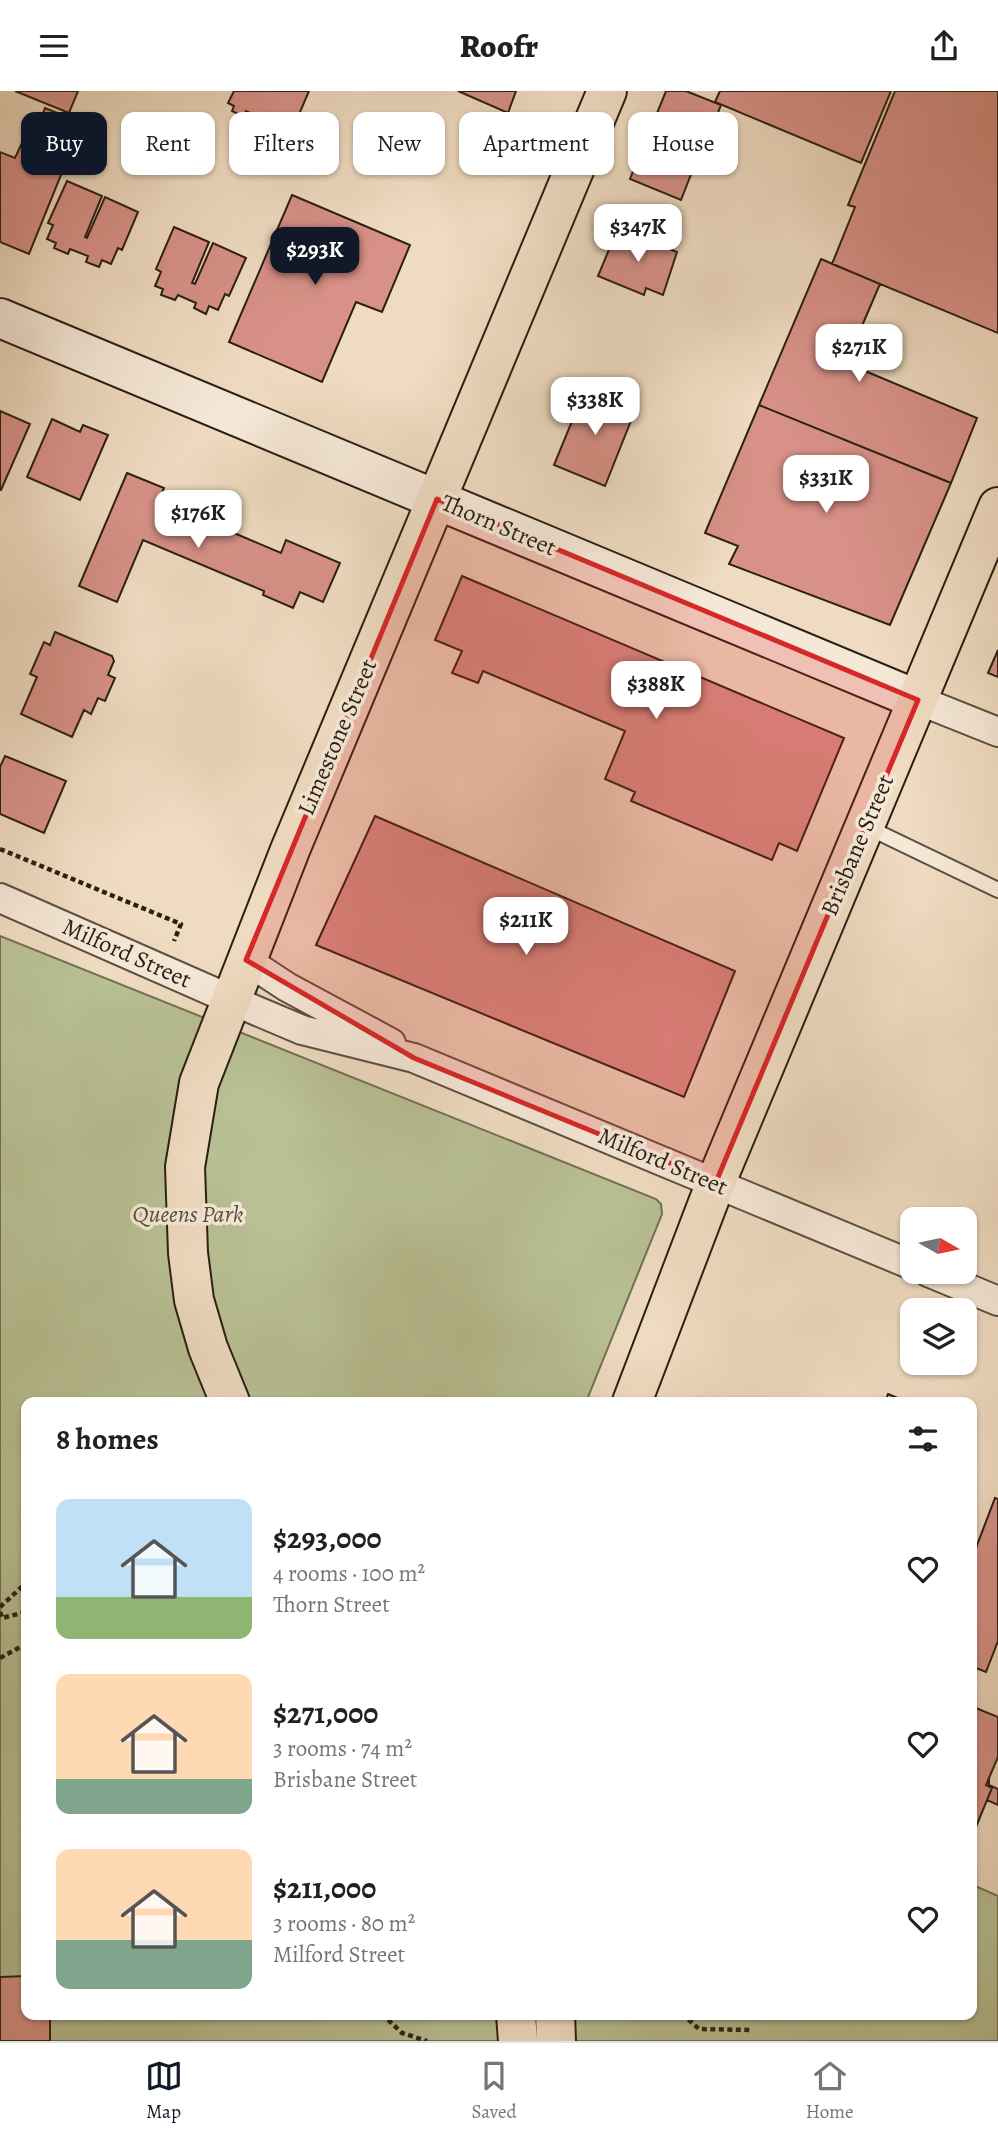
<!DOCTYPE html>
<meta charset="utf-8">
<style>
body{margin:0;font-family:Alegreya,serif;background:#f6f6f6;color:#202124;height:100vh;display:flex;flex-direction:column;font-size:26px;white-space:nowrap}
*{box-sizing:border-box;margin:0}
p{font-size:23px;color:#757577}
.icon{flex:none;width:38px;height:38px;fill:none;stroke:currentColor;stroke-width:2;stroke-linecap:round;stroke-linejoin:round}
.map{position:relative;flex:1;overflow:hidden}
.side{position:absolute;left:21px;top:1306px;width:956px;height:623px;display:flex;flex-direction:column;background:#fff;border-radius:14px;box-shadow:0 2px 5px #0004}
.side>*{flex:none}
.hud{position:absolute;left:21px;top:21px;width:957px;height:63px;display:flex;gap:14px}
.needle{width:46px;rotate:99deg}
.buttons{position:absolute;left:900px;top:1116px;display:grid;gap:14px}
.buttons a{display:grid;place-items:center;width:77px;height:77px;border-radius:14px;background:#fff;box-shadow:0 2px 5px #0004;font-size:35px}
.price{position:absolute;translate:-50% -60px;padding:0 16px;border-radius:14px;background:#fff;color:#222;font-size:23px;line-height:46px;filter:drop-shadow(0 2px 4px #0008)}
.price::after{content:'';position:absolute;left:50%;top:42px;width:21px;height:16px;margin-left:-10px;background:inherit;clip-path:polygon(0 0,100% 0,50% 100%)}
.price.selected{background:#111827;color:#fff}
ul{padding:0;list-style:none}
li{display:flex;align-items:center;gap:21px;height:175px;padding:0 35px}
li span{display:grid;place-items:center;flex:none;width:196px;height:140px;border-radius:14px;color:#555}
li>.icon{margin-inline-start:auto}
span .icon{width:84px;height:84px;fill:#fffc;stroke-width:1}
li b{font-size:30px}
h2{display:flex;justify-content:space-between;align-items:center;height:84px;padding:0 35px;font-size:30px}
.pill{padding:0 24px;border-radius:14px;background:#fff;box-shadow:0 2px 5px #0004;font-size:24px;line-height:63px}
.pill.selected{background:#111827;color:#fff}
header{display:flex;justify-content:space-between;align-items:center;height:91px;padding:0 35px;background:#fff;font-size:32px;font-weight:800}
.dock{display:flex;justify-content:space-around;align-items:center;height:98px;border-top:2px solid #e0e0e0;background:#fff;font-size:19px;color:#757577}
.dock a{display:grid;justify-items:center;gap:4px}
.dock .selected{color:#111827}
.map>svg:first-child{display:block}
</style>
<header><svg class="icon" aria-label="menu" viewBox="0 0 24 24"><path d="M4 6h16M4 12h16M4 18h16"/></svg>Roofr<svg class="icon" aria-label="share" viewBox="0 0 24 24"><path d="M12 15V3M7 8l5-5 5 5M5 13v7h14v-7"/></svg></header>
<div class="map">
<svg width="998" height="1950" viewBox="0 0 998 1950">
<rect width="100%" height="100%" fill="#efdbc1"/>
<filter id="stains"><feTurbulence type="fractalNoise" baseFrequency=".00286" numOctaves="4"/><feColorMatrix values="0 0 0 0 .2 0 0 0 0 .09 0 0 0 0 .02 0 0 0 .5 -.17"/></filter>
<radialGradient id="worn" r=".72"><stop offset=".6" stop-color="#630" stop-opacity="0"/><stop offset="1" stop-color="#630" stop-opacity=".3"/></radialGradient>
<!-- green -->
<path fill="#b8c094" stroke="#727054" stroke-width="2" d="M 0,845 L 656,1108 L 661,1113 L 662,1123 L 586,1311 L 26,1311 L 26,1923 L 971,1923 L 971,1793 L 998,1805 L 998,1950 L 0,1950 Z"/>
<!-- building -->
<path fill="#d79187" stroke="#2b1f13" stroke-width="2" d="M 15,0 L 78,0 L 69,22 Z
M 234,0 L 309,0 L 292,40 L 284,36 L 282,41 L 271,36 L 273,32 L 246,20 L 244,26 L 232,20 L 234,15 L 228,12 Z
M 458,0 L 516,0 L 508,22 Z
M 666,0 L 686,0 L 721,14 L 705,54 L 653,32 Z
M 720,0 L 891,0 L 861,72 L 715,11 Z
M 895,0 L 998,0 L 998,242 L 832,173 L 855,116 L 848,114 Z
M 45,17 L 82,32 L 29,163 L 0,151 L 0,61 L 15,67 L 26,43 L 34,46 Z
M 644,52 L 695,73 L 681,109 L 630,88 Z
M 67,90 L 102,105 L 85,146 L 87,147 L 105,106 L 138,121 L 122,159 L 118,157 L 111,173 L 102,169 L 99,176 L 86,171 L 88,165 L 70,158 L 68,163 L 54,157 L 56,152 L 47,148 L 53,134 L 48,132 Z
M 292,104 L 410,154 L 382,221 L 356,211 L 322,291 L 229,251 Z
M 174,136 L 209,151 L 192,192 L 195,193 L 213,152 L 246,167 L 229,205 L 225,203 L 218,219 L 209,215 L 206,223 L 194,217 L 196,212 L 178,204 L 175,209 L 161,204 L 163,198 L 155,195 L 161,181 L 156,178 Z
M 618,137 L 677,161 L 663,204 L 646,197 L 644,204 L 598,185 Z
M 821,168 L 880,193 L 846,272 L 977,327 L 951,392 L 759,314 Z
M 586,296 L 636,317 L 605,395 L 554,374 Z
M 759,314 L 951,392 L 890,534 L 729,473 L 738,455 L 705,442 Z
M 0,320 L 30,333 L 1,399 L 0,399 Z
M 52,328 L 80,341 L 83,334 L 108,344 L 80,409 L 27,386 Z
M 127,382 L 164,397 L 159,410 L 281,462 L 286,449 L 340,472 L 323,511 L 300,501 L 293,517 L 263,504 L 264,500 L 143,449 L 117,511 L 79,495 Z
M 462,485 L 844,647 L 797,760 L 779,752 L 772,769 L 631,710 L 635,701 L 605,688 L 625,640 L 483,580 L 478,592 L 452,582 L 462,560 L 435,549 Z
M 55,541 L 112,565 L 114,570 L 108,584 L 115,587 L 105,610 L 98,607 L 91,623 L 84,619 L 72,646 L 21,623 L 37,586 L 30,583 L 44,551 L 50,554 Z
M 998,559 L 998,586 L 988,582 Z
M 5,665 L 66,690 L 44,742 L 0,723 L 0,676 Z
M 375,725 L 735,880 L 684,1006 L 316,854 Z
M 888,1303 L 907,1311 L 885,1311 Z
M 995,1407 L 998,1408 L 998,1550 L 986,1581 L 971,1575 L 971,1470 Z
M 971,1615 L 998,1626 L 998,1666 L 986,1694 L 992,1697 L 971,1748 Z
M 989,1687 L 989,1694 L 998,1698 L 998,1714 L 987,1709 L 992,1697 L 986,1694 Z
M 26,1885 L 26,1923 L 50,1923 L 50,1950 L 0,1950 L 0,1886 Z"/>
<g fill="none" stroke-linecap="round" stroke-linejoin="round">
<!-- lane casing -->
<g stroke="#5c4e3e" stroke-width="18">
<path id="lane" d="M 867,736 L 998,799"/>
</g>
<!-- street casing -->
<g stroke="#5c4e3e" stroke-width="32">
<path id="street" d="M 918,609 L 998,641
M 0,807 L 257,920 L 302,939 L 414,967 L 912,1174
M 246,869 L 287,896 L 391,952
M 928,1181 L 998,1210"/>
</g>
<!-- secondary casing -->
<g stroke="#2b1f13" stroke-width="42">
<path id="secondary" d="M 0,227 L 918,609"/>
</g>
<!-- primary casing -->
<g stroke="#2b1f13" stroke-width="42">
<path id="primary" d="M 230,1311 L 208,1257 L 194,1209 L 188,1162 L 185,1076 L 199,992 L 290,759 L 607,0
M 632,1311 L 716,1091 L 998,416
M 516,1923 L 518,1950
M 555,1923 L 556,1950"/>
</g>
<!-- path -->
<path stroke="#2b1f13" stroke-width="4.5" stroke-dasharray="5 3.5" stroke-linecap="butt" d="M 0,758 L 181,833 L 174,850
M 0,1516 L 26,1492
M 0,1521 L 2,1527 L 26,1521
M 0,1567 L 26,1553
M 382,1923 L 402,1942 L 427,1950
M 682,1923 L 699,1938 L 752,1939"/>
<!-- lane -->
<use href="#lane" stroke="#f5e8d7" stroke-width="14"/>
<!-- street -->
<use href="#street" stroke="#f5e8d7" stroke-width="28"/>
<!-- secondary -->
<use href="#secondary" stroke="#f5e8d7" stroke-width="38"/>
<!-- primary -->
<use href="#primary" stroke="#efdbc1" stroke-width="38"/>
</g>
<!-- marked area -->
<path fill="#d62828" fill-opacity="0.2" stroke="#d62828" stroke-width="5" stroke-linejoin="round" d="M 437,408 L 918,609 L 716,1091 L 414,967 L 246,869 Z"/>
<g text-anchor="middle" dominant-baseline="central" stroke-width="7" stroke-linejoin="round" paint-order="stroke">
<!-- street labels -->
<g font-size="24" fill="#2b1f13" stroke="#f5e8d7">
<text transform="translate(499 434) rotate(23)">Thorn Street</text>
<text transform="translate(337 646) rotate(-67)">Limestone Street</text>
<text transform="translate(857 754) rotate(-67)">Brisbane Street</text>
<text transform="translate(127 862) rotate(24)">Milford Street</text>
<text transform="translate(663 1070) rotate(23)">Milford Street</text>
</g>
<!-- park labels -->
<g font-size="24" font-style="italic" fill="#554f3a" stroke="#f5e8d7">
<text x="188" y="1123">Queens Park</text>
</g>
</g>
<rect width="100%" height="100%" filter="url(#stains)"/>
<rect width="100%" height="100%" fill="url(#worn)"/>
</svg>
<div class="buttons">
<a><svg class="needle" viewBox="-14 -14 28 28"><path d="M0-13l5 13h-10z" fill="#e53935"/><path d="M0 13l5-13h-10z" fill="#757577"/></svg></a>
<a><svg class="icon" aria-label="layers" viewBox="0 0 24 24"><path d="M12 4l9 5-9 5-9-5zM3 14l9 5 9-5"/></svg></a>
</div>
<b class="price" style="left:638px;top:173px">$347K</b>
<b class="price selected" style="left:315px;top:196px">$293K</b>
<b class="price" style="left:859px;top:293px">$271K</b>
<b class="price" style="left:595px;top:346px">$338K</b>
<b class="price" style="left:826px;top:424px">$331K</b>
<b class="price" style="left:198px;top:459px">$176K</b>
<b class="price" style="left:656px;top:630px">$388K</b>
<b class="price" style="left:526px;top:866px">$211K</b>
<div class="hud">
<a class="pill selected">Buy</a>
<a class="pill">Rent</a>
<a class="pill">Filters</a>
<a class="pill">New</a>
<a class="pill">Apartment</a>
<a class="pill">House</a>
</div>
<section class="side">
<h2>8 homes<svg class="icon" aria-label="filters" viewBox="0 0 24 24"><path d="M4 7h16M4 17h16"/><circle cx="9" cy="7" r="2"/><circle cx="15" cy="17" r="2"/></svg></h2>
<ul>
<li><span style="background:linear-gradient(#bfe0f5 70%,#8fb573 0)"><svg class="icon" aria-label="home" viewBox="0 0 24 24"><path d="M3 11l9-7 9 7M6 9v11h12V9"/></svg></span><div><b>$293,000</b><p>4 rooms · 100 m²</p><p>Thorn Street</p></div><svg class="icon" aria-label="heart" viewBox="0 0 24 24"><path d="M12 20l-8-8c-3-5 5-10 8-4 3-6 11-1 8 4z"/></svg></li>
<li><span style="background:linear-gradient(#ffd9b3 75%,#7fa58c 0)"><svg class="icon" aria-label="home" viewBox="0 0 24 24"><path d="M3 11l9-7 9 7M6 9v11h12V9"/></svg></span><div><b>$271,000</b><p>3 rooms · 74 m²</p><p>Brisbane Street</p></div><svg class="icon" aria-label="heart" viewBox="0 0 24 24"><path d="M12 20l-8-8c-3-5 5-10 8-4 3-6 11-1 8 4z"/></svg></li>
<li><span style="background:linear-gradient(#ffd9b3 65%,#7fa58c 0)"><svg class="icon" aria-label="home" viewBox="0 0 24 24"><path d="M3 11l9-7 9 7M6 9v11h12V9"/></svg></span><div><b>$211,000</b><p>3 rooms · 80 m²</p><p>Milford Street</p></div><svg class="icon" aria-label="heart" viewBox="0 0 24 24"><path d="M12 20l-8-8c-3-5 5-10 8-4 3-6 11-1 8 4z"/></svg></li>
</ul>
</section>
</div>
<nav class="dock">
<a class="selected"><svg class="icon" aria-label="map" viewBox="0 0 24 24"><path d="M3 6l6-2 6 2 6-2v14l-6 2-6-2-6 2zM9 4v14M15 6v14"/></svg>Map</a>
<a><svg class="icon" aria-label="saved" viewBox="0 0 24 24"><path d="M7 4h10v16l-5-4-5 4z"/></svg>Saved</a>
<a><svg class="icon" aria-label="home" viewBox="0 0 24 24"><path d="M3 11l9-7 9 7M6 9v11h12V9"/></svg>Home</a>
</nav>
